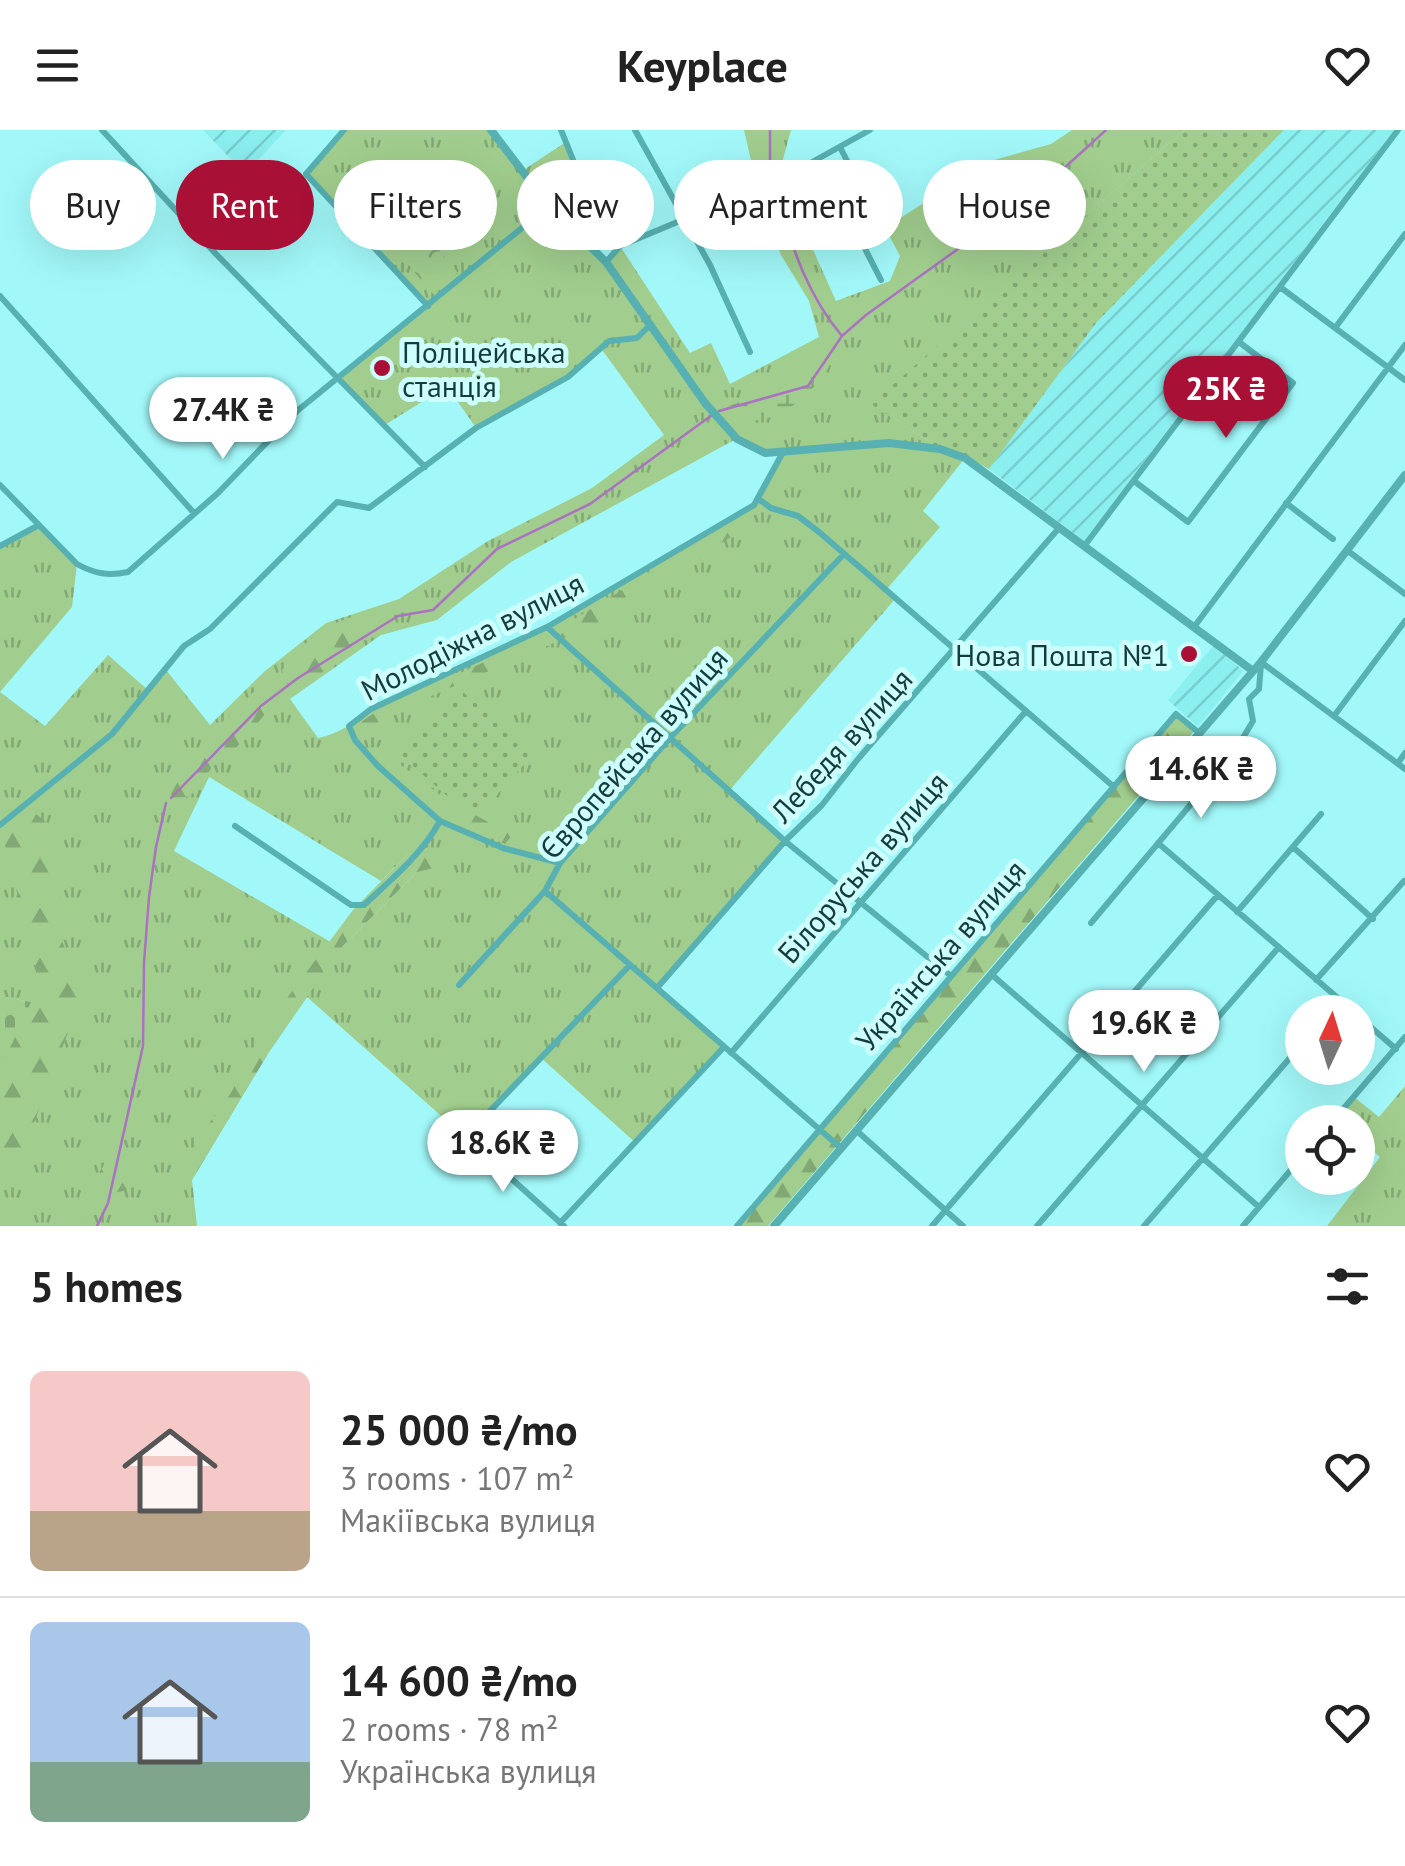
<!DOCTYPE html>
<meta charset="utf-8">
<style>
body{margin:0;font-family:"PT Sans",sans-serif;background:#f6f6f6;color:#222;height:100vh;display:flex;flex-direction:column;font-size:38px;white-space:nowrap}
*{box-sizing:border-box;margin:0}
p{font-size:32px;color:#767676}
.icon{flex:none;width:55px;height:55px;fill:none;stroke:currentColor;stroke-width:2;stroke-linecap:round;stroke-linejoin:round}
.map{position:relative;height:1096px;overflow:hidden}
.sheet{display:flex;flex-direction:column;background:#fff;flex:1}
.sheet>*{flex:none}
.guide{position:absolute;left:30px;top:30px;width:1345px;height:90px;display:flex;gap:20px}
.needle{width:65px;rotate:4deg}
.fabs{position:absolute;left:1285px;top:865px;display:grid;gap:20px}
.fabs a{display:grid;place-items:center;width:90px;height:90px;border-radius:50%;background:#fff;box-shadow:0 10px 40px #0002;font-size:50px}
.price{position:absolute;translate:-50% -85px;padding:0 22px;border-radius:35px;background:#fff;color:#222;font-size:32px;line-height:65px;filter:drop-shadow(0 2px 5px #0008)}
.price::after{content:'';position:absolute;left:50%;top:60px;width:30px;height:22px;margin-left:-15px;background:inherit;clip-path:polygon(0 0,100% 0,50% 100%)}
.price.selected{background:#a81036;color:#fff}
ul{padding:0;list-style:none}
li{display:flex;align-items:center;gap:30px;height:250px;padding:0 30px}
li+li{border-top:2px solid #e0e0e0}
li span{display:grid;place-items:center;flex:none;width:280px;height:200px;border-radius:15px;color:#555}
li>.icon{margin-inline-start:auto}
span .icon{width:120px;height:120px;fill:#fffc;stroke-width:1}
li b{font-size:42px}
h2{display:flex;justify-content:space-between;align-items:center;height:120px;padding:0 30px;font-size:42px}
.tag{padding:0 35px;border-radius:45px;background:#fff;box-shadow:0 10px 40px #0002;font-size:35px;line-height:90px}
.tag.selected{background:#a81036;color:#fff}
header{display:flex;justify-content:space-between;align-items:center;height:130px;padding:0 30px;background:#fff;font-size:45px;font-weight:800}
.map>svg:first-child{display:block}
</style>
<header><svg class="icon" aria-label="menu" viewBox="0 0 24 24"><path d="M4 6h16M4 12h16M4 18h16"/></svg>Keyplace<svg class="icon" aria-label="heart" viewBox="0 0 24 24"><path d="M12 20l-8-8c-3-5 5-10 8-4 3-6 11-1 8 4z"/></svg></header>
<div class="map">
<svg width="1405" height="1096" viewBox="0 0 1405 1096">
<defs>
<pattern id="industrial-furrows" width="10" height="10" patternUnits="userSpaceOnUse" patternTransform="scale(2.5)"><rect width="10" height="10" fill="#8beeef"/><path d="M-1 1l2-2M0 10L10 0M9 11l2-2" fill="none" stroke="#77cdce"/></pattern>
<pattern id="grass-tufts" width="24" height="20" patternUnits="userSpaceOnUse" patternTransform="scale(2.5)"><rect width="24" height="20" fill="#a1ce8e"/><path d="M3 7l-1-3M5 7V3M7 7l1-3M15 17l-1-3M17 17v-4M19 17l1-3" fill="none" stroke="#82a875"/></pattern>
<pattern id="forest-firs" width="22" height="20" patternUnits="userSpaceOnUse" patternTransform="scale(2.5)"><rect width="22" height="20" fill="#a1ce8e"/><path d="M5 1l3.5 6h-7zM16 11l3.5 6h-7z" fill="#82a875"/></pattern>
<pattern id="wetland-marsh" width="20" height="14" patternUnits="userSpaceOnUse" patternTransform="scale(2.5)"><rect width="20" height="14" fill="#a1ce8e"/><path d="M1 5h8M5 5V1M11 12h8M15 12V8" fill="none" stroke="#82a875"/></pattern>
<pattern id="cemetery-stones" width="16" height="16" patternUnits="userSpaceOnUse" patternTransform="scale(2.5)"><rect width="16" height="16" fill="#a1ce8e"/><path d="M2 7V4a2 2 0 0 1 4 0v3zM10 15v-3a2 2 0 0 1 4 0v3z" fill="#82a875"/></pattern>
<pattern id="park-crowns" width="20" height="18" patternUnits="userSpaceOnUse" patternTransform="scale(2.5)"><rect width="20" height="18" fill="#a1ce8e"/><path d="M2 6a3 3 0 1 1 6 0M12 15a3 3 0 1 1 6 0" fill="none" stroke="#82a875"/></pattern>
<pattern id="garden-dots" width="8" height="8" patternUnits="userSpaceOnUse" patternTransform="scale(2.5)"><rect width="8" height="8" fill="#a1ce8e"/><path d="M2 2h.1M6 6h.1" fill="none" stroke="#82a875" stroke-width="1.8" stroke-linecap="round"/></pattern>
</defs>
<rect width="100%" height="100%" fill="#a2f8f9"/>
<!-- industrial -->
<path fill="url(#industrial-furrows)" d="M 203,0 L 286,0 L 245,44 Z
M 1284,0 L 1394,0 L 1084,411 L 989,339 L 1096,193 Z
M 1214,515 L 1243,541 L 1198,597 L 1168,570 Z"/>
<!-- grass -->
<path fill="url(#grass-tufts)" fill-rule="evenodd" d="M 344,0 L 491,0 L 522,41 L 566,12 L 586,62 L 559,86 L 605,132 L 620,116 L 690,223 L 711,213 L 730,254 L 819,207 L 809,171 L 781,125 L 762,78 L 744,0 L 791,0 L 779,44 L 836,171 L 890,151 L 900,126 L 885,98 L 987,32 L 1051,14 L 1072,0 L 1184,0 L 872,274 L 940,319 L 965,328 L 923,381 L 940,397 L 887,459 L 896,468 L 729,661 L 785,711 L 657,858 L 724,917 L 637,1014 L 541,928 L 465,1007 L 307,867 L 269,922 L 192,1050 L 197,1096 L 0,1096 L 0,940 L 30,872 L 0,866 L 0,416 L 39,395 L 77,434 L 72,477 L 0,562 L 45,596 L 108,525 L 148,560 L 166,540 L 210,595 L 265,541 L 326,493 L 399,469 L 488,411 L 592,358 L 664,305 L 600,217 L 583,237 L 476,298 L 447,256 L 385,295 L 340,249 L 427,176 L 306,44 ZM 736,309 L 765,323 L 781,324 L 754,375 L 547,497 L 371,579 C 355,592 339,604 318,608 L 290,569 L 381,505 L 437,490 L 511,432 ZM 209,647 L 381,751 L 407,725 L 417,742 L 341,818 L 174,721 Z
M 1405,956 L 1405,1096 L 1327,1096 L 1380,1027 L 1358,1008 L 1358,992 L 1335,990 L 1354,967 L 1379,987 Z"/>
<!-- forest -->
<path fill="url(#forest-firs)" d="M 741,389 L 745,397 L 616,486 L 392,583 L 368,602 L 358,594 L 377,581 L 561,497 Z
M 352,487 L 359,489 C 375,518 324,540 303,555 L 293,557 L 286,553 L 282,540 C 299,515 324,496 352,487 Z
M 259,557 C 268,557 271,559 276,567 L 272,576 L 236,618 L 217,630 L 195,662 L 187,667 L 173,668 L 166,654 L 166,645 L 184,627 L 208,615 L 219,595 Z
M 1176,584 L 1195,600 L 768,1096 L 737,1096 Z
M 376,616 L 444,668 L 512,705 L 505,714 L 443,687 L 371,619 Z
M 31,680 L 58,702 L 60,806 L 83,863 L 24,1019 L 0,1064 L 0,940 L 39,850 L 2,703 Z
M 444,717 L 446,735 L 417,742 L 341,818 L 269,922 L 192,1050 L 181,1045 L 198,1009 L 231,963 L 263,900 L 353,780 L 407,725 Z
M 111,1025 L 148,1048 L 127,1060 L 97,1067 L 85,1096 L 62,1096 Z"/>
<!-- wetland -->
<path fill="url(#wetland-marsh)" d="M 842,206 C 835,223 829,242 816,255 C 791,283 752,304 719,281 C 736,271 754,269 772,261 C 801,247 819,227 842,206 Z"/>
<!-- cemetery -->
<path fill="url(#cemetery-stones)" d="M 0,866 L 31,872 L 0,940 Z"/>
<!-- park -->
<path fill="url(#park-crowns)" d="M 432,112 L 458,143 L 433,164 L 407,133 Z"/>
<!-- garden -->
<path fill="url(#garden-dots)" d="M 1184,0 L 1284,0 L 1096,193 L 989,339 L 967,327 L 940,319 L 871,274 Z
M 457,557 L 534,623 L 480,684 L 446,665 L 399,624 Z"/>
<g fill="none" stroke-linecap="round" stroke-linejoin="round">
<!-- stream -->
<path stroke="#ab72c1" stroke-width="2.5" d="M 770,0 L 770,47
M 773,56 C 791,111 804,161 842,206
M 719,281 L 808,256 L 842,206 L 866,185 L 1040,60 L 1106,0
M 171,668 L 261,576 L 298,548 L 398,486 L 433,480 L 497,419 L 590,374 L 712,285
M 97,1096 L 108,1073 L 143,916 L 144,833 L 149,767 L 156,717 L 166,673"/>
<!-- minor -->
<path stroke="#57b0b1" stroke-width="6" d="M 102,0 L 216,124 L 425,337
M 344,0 L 306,44 L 428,176
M 561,0 L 586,62 L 620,116
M 635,0 L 710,135 L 750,222
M 840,17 L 875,86 L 860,109 L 881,150
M 558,86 L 586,62
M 606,132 L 620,116 L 787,46 L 870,0
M 1280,157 L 1405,250
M 0,166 L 194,383
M 1335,198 L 1405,104
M 1134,351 L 1188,392 L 1293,253 L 1239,212
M 0,355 L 77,434 C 95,444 108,446 128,442 L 218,363 L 297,281 L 549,76
M 760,370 L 771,378 L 798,386 L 819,402 L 1114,657
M 1286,373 L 1333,409
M 1085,415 L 1398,0
M 0,416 L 39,395
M 1348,421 L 1405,464
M 547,497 L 785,711 L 951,846
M 1194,497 L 1405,215
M 1261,532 L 1405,639
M 1249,569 L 1259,559 L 1261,534
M 1334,586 L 1405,491
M 1398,633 L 1405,623
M 0,695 L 112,604 L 184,516 L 210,499 L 337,372 L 369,378 L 476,298 L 568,247 L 609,211 L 637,208 L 651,194
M 235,696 L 351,775 L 364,775 C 393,748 421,725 440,691
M 1158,713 L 1354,882
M 1293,717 L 1373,789
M 560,733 L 503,718 L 440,691 L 378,636 L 355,610 L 349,596 L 371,579 L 547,497 L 754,375 L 782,324
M 545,761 L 841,1018
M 1237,782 L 1321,684
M 1091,793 L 1234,623 L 1253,591 L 1249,569
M 991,844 L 1259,1077
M 1316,850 L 1404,751
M 459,855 L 545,761 L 560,733 L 670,608 L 844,424
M 657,858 L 785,711 L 822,675 L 858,629 L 1059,398
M 1330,882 L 1340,870
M 1358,886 L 1396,919
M 731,923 L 1026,581
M 1332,992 L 1405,907
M 857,1001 L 963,1096
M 560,1093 L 724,917
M 564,1096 L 465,1007 L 630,835
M 737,1096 L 1176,584 L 1198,602
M 932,1096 L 1217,766
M 1037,1096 L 1279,817
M 1144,1096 L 1302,914
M 1243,1096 L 1302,1027"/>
<!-- tertiary -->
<path stroke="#57b0b1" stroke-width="8" d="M 491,0 L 549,76 L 606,132 L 705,273 L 737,309 L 765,323 L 889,313 L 940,319 L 965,328 L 1253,541
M 774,1096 L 1261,532 L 1405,345"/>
</g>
<!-- markers -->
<g fill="#a81036" stroke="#cdffff" stroke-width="4">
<circle cx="382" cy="238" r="10"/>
<circle cx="1189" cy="524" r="10"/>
</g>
<g text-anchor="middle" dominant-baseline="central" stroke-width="10" stroke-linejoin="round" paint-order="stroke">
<!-- poi labels -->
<g font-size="30" fill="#163b3b" stroke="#cdffff" text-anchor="start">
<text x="402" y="221">Поліцейська<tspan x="402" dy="34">станція</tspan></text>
<text x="1169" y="524" text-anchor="end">Нова Пошта №1</text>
</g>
<!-- street labels -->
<g font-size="30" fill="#163b3b" stroke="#cdffff">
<text transform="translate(472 506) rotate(-27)">Молодіжна вулиця</text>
<text transform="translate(841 615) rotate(-48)">Лебедя вулиця</text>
<text transform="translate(633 623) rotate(-49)">Європейська вулиця</text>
<text transform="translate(862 737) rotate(-49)">Білоруська вулиця</text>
<text transform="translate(940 825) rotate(-49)">Українська вулиця</text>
</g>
</g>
</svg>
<div class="fabs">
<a><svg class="needle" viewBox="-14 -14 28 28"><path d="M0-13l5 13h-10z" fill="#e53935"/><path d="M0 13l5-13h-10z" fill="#767676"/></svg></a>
<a><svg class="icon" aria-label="locate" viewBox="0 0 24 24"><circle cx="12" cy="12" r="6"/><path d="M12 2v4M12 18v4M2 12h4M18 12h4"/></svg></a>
</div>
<b class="price selected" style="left:1226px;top:311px">25K ₴</b>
<b class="price" style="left:223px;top:332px">27.4K ₴</b>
<b class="price" style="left:1201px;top:691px">14.6K ₴</b>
<b class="price" style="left:1144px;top:945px">19.6K ₴</b>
<b class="price" style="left:503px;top:1065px">18.6K ₴</b>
<div class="guide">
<a class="tag">Buy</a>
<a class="tag selected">Rent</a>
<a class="tag">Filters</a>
<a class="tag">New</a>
<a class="tag">Apartment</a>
<a class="tag">House</a>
</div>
</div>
<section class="sheet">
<h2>5 homes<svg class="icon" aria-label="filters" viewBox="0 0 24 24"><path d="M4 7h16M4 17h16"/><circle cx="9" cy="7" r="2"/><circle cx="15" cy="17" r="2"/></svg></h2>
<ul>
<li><span style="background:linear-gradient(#f6c9c9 70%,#b9a48a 0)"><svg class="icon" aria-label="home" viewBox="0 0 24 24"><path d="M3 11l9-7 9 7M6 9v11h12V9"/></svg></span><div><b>25 000 ₴/mo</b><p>3 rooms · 107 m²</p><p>Макіївська вулиця</p></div><svg class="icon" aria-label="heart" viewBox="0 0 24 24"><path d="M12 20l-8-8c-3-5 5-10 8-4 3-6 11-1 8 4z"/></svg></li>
<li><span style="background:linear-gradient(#a9c7e8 70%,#7fa58c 0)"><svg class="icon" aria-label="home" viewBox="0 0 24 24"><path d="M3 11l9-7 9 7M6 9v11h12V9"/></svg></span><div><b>14 600 ₴/mo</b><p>2 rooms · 78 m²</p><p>Українська вулиця</p></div><svg class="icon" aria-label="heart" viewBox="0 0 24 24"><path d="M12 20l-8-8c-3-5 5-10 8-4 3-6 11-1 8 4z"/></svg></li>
</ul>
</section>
